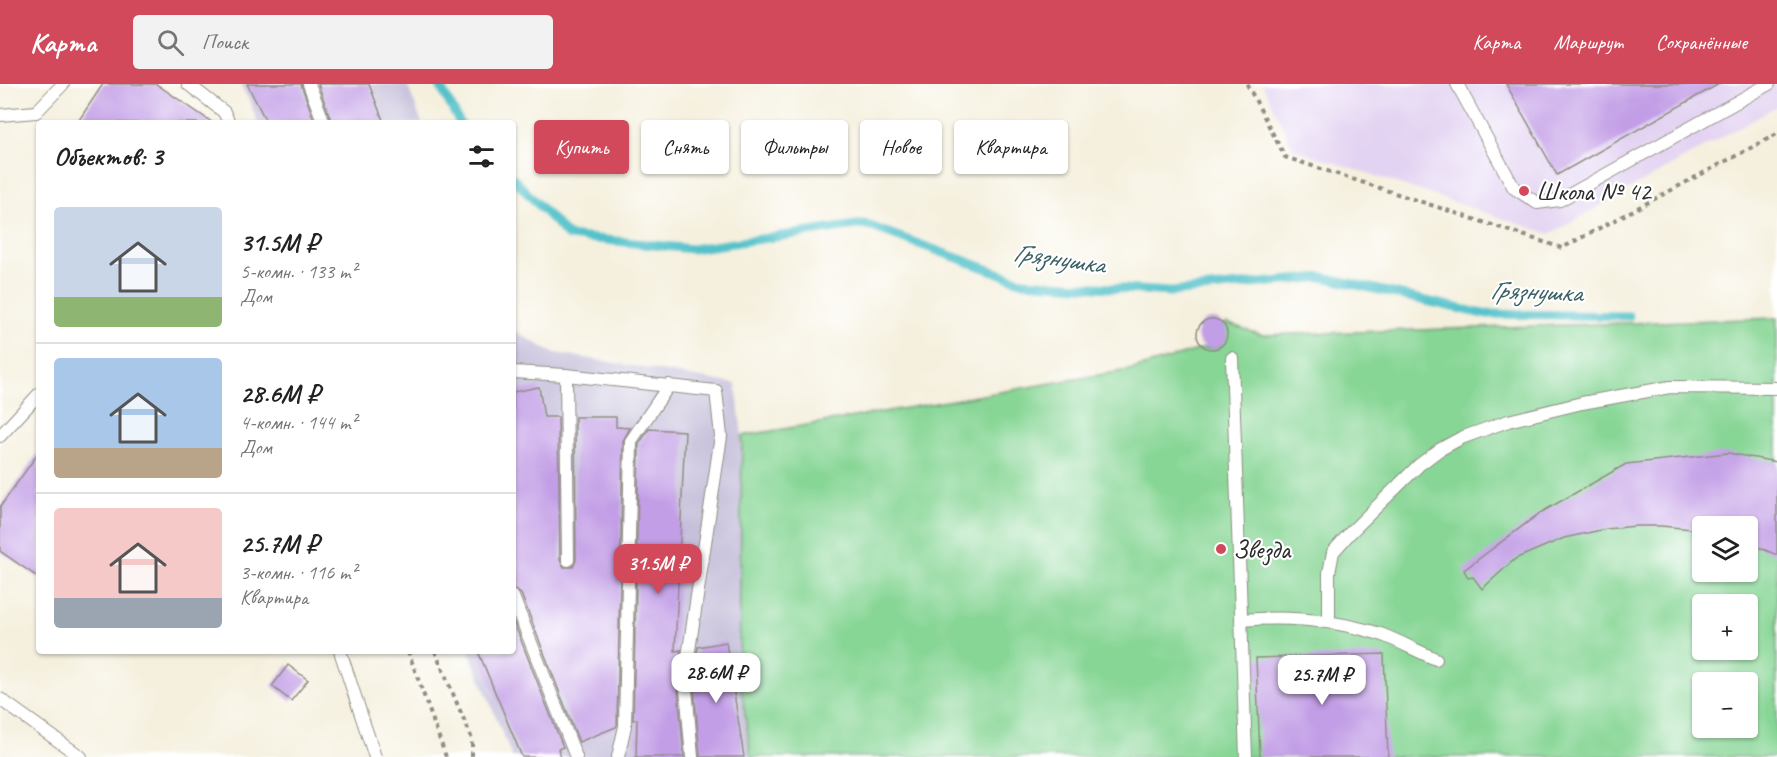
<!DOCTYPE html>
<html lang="ru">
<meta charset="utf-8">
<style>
body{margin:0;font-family:Caveat,sans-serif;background:#f2f2f2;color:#222;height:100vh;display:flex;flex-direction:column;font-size:22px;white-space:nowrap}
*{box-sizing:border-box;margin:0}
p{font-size:20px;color:#767676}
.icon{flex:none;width:33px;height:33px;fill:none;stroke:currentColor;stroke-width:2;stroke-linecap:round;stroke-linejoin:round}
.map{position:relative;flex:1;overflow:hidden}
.details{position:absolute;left:36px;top:36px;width:480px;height:534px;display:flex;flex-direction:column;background:#fff;border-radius:6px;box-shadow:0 2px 4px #0004}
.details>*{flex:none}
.guide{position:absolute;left:534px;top:36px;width:570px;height:54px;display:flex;gap:12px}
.fabs{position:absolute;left:1692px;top:432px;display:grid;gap:12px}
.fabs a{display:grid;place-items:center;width:66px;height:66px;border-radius:6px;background:#fff;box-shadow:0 2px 4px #0004;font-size:30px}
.price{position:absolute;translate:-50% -51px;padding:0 14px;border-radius:12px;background:#fff;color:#222;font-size:20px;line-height:39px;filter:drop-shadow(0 2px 3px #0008)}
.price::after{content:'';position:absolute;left:50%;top:36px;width:18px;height:14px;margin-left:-9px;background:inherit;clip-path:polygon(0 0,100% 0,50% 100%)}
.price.selected{background:#d1495b;color:#fff}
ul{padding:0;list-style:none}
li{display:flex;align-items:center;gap:18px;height:150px;padding:0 18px}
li+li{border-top:2px solid #e0e0e0}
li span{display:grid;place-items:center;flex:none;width:168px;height:120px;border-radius:6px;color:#555}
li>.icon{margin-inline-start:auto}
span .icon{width:72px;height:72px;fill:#fffc;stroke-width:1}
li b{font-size:26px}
h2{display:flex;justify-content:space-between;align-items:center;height:72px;padding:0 18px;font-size:26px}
.tag{padding:0 21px;border-radius:6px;background:#fff;box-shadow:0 2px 4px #0004;font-size:21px;line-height:54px}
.tag.selected{background:#d1495b;color:#fff}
header{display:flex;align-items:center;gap:36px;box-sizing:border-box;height:84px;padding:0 30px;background:#d1495b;color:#fff}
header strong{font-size:28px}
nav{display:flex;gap:33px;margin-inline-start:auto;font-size:21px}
.search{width:420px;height:54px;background:#f2f2f2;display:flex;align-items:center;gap:15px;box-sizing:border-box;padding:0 21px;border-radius:6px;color:#767676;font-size:22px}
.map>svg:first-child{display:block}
</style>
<header>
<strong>Карта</strong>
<div class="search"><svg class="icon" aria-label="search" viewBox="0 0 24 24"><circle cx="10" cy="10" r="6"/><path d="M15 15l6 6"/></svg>Поиск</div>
<nav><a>Карта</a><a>Маршрут</a><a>Сохранённые</a></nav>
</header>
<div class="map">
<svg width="1777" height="673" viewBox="0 0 1777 673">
<rect width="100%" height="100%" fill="#fff"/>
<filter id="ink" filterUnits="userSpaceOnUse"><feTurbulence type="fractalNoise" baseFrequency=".0167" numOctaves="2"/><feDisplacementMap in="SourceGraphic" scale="12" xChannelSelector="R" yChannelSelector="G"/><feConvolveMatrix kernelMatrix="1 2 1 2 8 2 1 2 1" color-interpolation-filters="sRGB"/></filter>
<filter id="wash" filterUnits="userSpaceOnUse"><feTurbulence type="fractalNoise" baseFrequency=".008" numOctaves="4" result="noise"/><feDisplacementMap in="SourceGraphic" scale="24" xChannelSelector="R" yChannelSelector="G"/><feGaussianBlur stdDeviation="1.35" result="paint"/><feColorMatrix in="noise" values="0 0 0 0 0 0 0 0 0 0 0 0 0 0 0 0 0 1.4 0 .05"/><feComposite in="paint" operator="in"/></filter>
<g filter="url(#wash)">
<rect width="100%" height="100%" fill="#f5f0de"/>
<!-- built -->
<path fill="#e3d3f2" d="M 1262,0 L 1777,0 L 1777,22 L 1550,150 L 1294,65 Z"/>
<!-- industrial -->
<path fill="#c6c0da" d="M 240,0 L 407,0 L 422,39 L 258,39 L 249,16 Z
M 513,246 L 551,268 L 736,300 L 742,352 L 739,587 L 751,673 L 512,673 L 469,567 L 513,567 Z"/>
<!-- green -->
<path fill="#87d695" stroke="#598060" stroke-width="1.5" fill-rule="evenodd" d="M 1777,234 L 1777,673 L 751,673 L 739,587 L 742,352 L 1134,285 L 1204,264 C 1220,268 1230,257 1224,242 L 1226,239 L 1262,251 ZM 1702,442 L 1748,442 L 1748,488 L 1702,488 ZM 1702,520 L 1748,520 L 1748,566 L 1702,566 ZM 1702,598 L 1748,598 L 1748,644 L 1702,644 Z"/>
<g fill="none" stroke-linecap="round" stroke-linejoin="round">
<!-- stream -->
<path stroke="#55c2cb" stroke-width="9" d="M 439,0 L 460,39
M 513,94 L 568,152 L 692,165 L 864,140 L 1023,198 L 1170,208 L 1323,193 L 1483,230 L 1629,232"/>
</g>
<g id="blocks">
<!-- building -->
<path fill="#c29ee6" d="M 103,0 L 156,0 L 213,39 L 77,39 Z
M 247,0 L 301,0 L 315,39 L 267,39 Z
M 318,0 L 369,0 L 384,39 L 332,39 Z
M 1506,0 L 1719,0 L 1557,91 Z
M1197 250a15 15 0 1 1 30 0a15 15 0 1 1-30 0Z
M 539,303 L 544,333 L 558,333 L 560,476 L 564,483 L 573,483 L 576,476 L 575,333 L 616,333 L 616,343 L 630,344 L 623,357 L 617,641 L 616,643 L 579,658 L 521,510 L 513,505 L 513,308 Z
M 649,345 L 685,347 L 675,567 L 681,566 L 677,593 L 684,673 L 636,673 L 637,635 L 633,636 L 639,360 Z
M 39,368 L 39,494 L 0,467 L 0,423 Z
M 1728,369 L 1777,378 L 1777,471 L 1748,459 L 1748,442 L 1702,442 L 1702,446 L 1661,442 L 1636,442 L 1606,445 L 1564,454 L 1515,475 L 1482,505 L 1473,493 L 1468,494 L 1464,486 L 1540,429 L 1626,380 Z
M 513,536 L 563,663 L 558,665 L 561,673 L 522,673 L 478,567 L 513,567 Z
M 726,558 L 744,673 L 700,673 L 693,593 L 698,563 Z
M 1384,570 L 1388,673 L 1260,673 L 1256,574 Z
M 288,581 L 308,596 L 291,617 L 272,602 Z"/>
</g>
</g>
<g filter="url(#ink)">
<use href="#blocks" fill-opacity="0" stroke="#908e84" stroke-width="1.5"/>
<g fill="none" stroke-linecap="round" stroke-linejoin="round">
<!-- lane casing -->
<g stroke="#908e84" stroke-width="14">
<path id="lane" d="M 188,0 L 224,28 L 229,39
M 309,0 L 324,39
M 1457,0 L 1514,104 L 1537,119 L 1560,116 L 1769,0
M 0,31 L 36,28 L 63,0
M 1232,274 L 1246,673
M 513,288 L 566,291 L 716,307 L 721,352 L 685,593 L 692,673
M 566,291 L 568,476
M 0,352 L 39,310
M 513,513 L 576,673
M 1241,536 C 1288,532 1335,536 1380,550 C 1399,557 1417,567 1436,575
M 1329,538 L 1329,489 L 1333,468 L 1349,450 L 1419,381 L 1439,366 L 1461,354 L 1508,337 L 1582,319 L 1670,303 L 1777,304
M 340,567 L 375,673
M 0,615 L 81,673
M 618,673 L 625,642 L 631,357 L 669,301"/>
</g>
<!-- path -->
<path stroke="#908e84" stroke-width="4" stroke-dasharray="4.5 4.5" stroke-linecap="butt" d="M 1247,0 L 1285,73 L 1562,164 L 1777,50
M 408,567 L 446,673
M 435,567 L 472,655 L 472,673"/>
<!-- lane -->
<use href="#lane" stroke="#fff" stroke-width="12"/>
</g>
</g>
<!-- markers -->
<g fill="#d1495b" stroke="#fff" stroke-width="2">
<circle cx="1524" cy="107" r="6"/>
<circle cx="1221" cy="465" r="6"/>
</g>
<g text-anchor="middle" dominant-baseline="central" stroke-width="4.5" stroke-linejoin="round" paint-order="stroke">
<!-- poi labels -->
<g font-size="26" fill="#2b2b2b" stroke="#fff" text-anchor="start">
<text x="1536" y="107">Школа № 42</text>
<text x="1233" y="465">Звезда</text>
</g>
<!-- water labels -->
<g font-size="27" font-style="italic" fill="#3a6063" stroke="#fff">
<text transform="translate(1059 174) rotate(8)">Грязнушка</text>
<text transform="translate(1536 207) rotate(2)">Грязнушка</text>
</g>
</g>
</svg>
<div class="fabs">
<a><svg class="icon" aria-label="layers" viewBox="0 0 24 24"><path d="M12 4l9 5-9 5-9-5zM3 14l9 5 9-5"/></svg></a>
<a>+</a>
<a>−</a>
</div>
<b class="price selected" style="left:658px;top:511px">31.5M ₽</b>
<b class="price" style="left:716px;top:620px">28.6M ₽</b>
<b class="price" style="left:1322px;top:622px">25.7M ₽</b>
<div class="guide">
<a class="tag selected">Купить</a>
<a class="tag">Снять</a>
<a class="tag">Фильтры</a>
<a class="tag">Новое</a>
<a class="tag">Квартира</a>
</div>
<section class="details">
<h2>Объектов: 3<svg class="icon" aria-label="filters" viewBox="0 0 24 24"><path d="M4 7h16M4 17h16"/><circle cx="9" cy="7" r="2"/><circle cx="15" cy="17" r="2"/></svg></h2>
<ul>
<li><span style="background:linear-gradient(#c9d6e8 75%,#8fb573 0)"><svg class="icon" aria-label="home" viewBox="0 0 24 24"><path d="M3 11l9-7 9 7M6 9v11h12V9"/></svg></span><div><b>31.5M ₽</b><p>5-комн. · 133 m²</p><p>Дом</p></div></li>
<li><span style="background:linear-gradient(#a9c7e8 75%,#b9a48a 0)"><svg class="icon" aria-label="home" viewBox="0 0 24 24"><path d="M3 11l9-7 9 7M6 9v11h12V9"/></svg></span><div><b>28.6M ₽</b><p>4-комн. · 144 m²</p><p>Дом</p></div></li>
<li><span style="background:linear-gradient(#f6c9c9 75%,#9aa5b1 0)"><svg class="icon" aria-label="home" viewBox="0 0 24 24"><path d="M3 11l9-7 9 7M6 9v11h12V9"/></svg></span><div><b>25.7M ₽</b><p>3-комн. · 116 m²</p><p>Квартира</p></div></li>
</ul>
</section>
</div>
